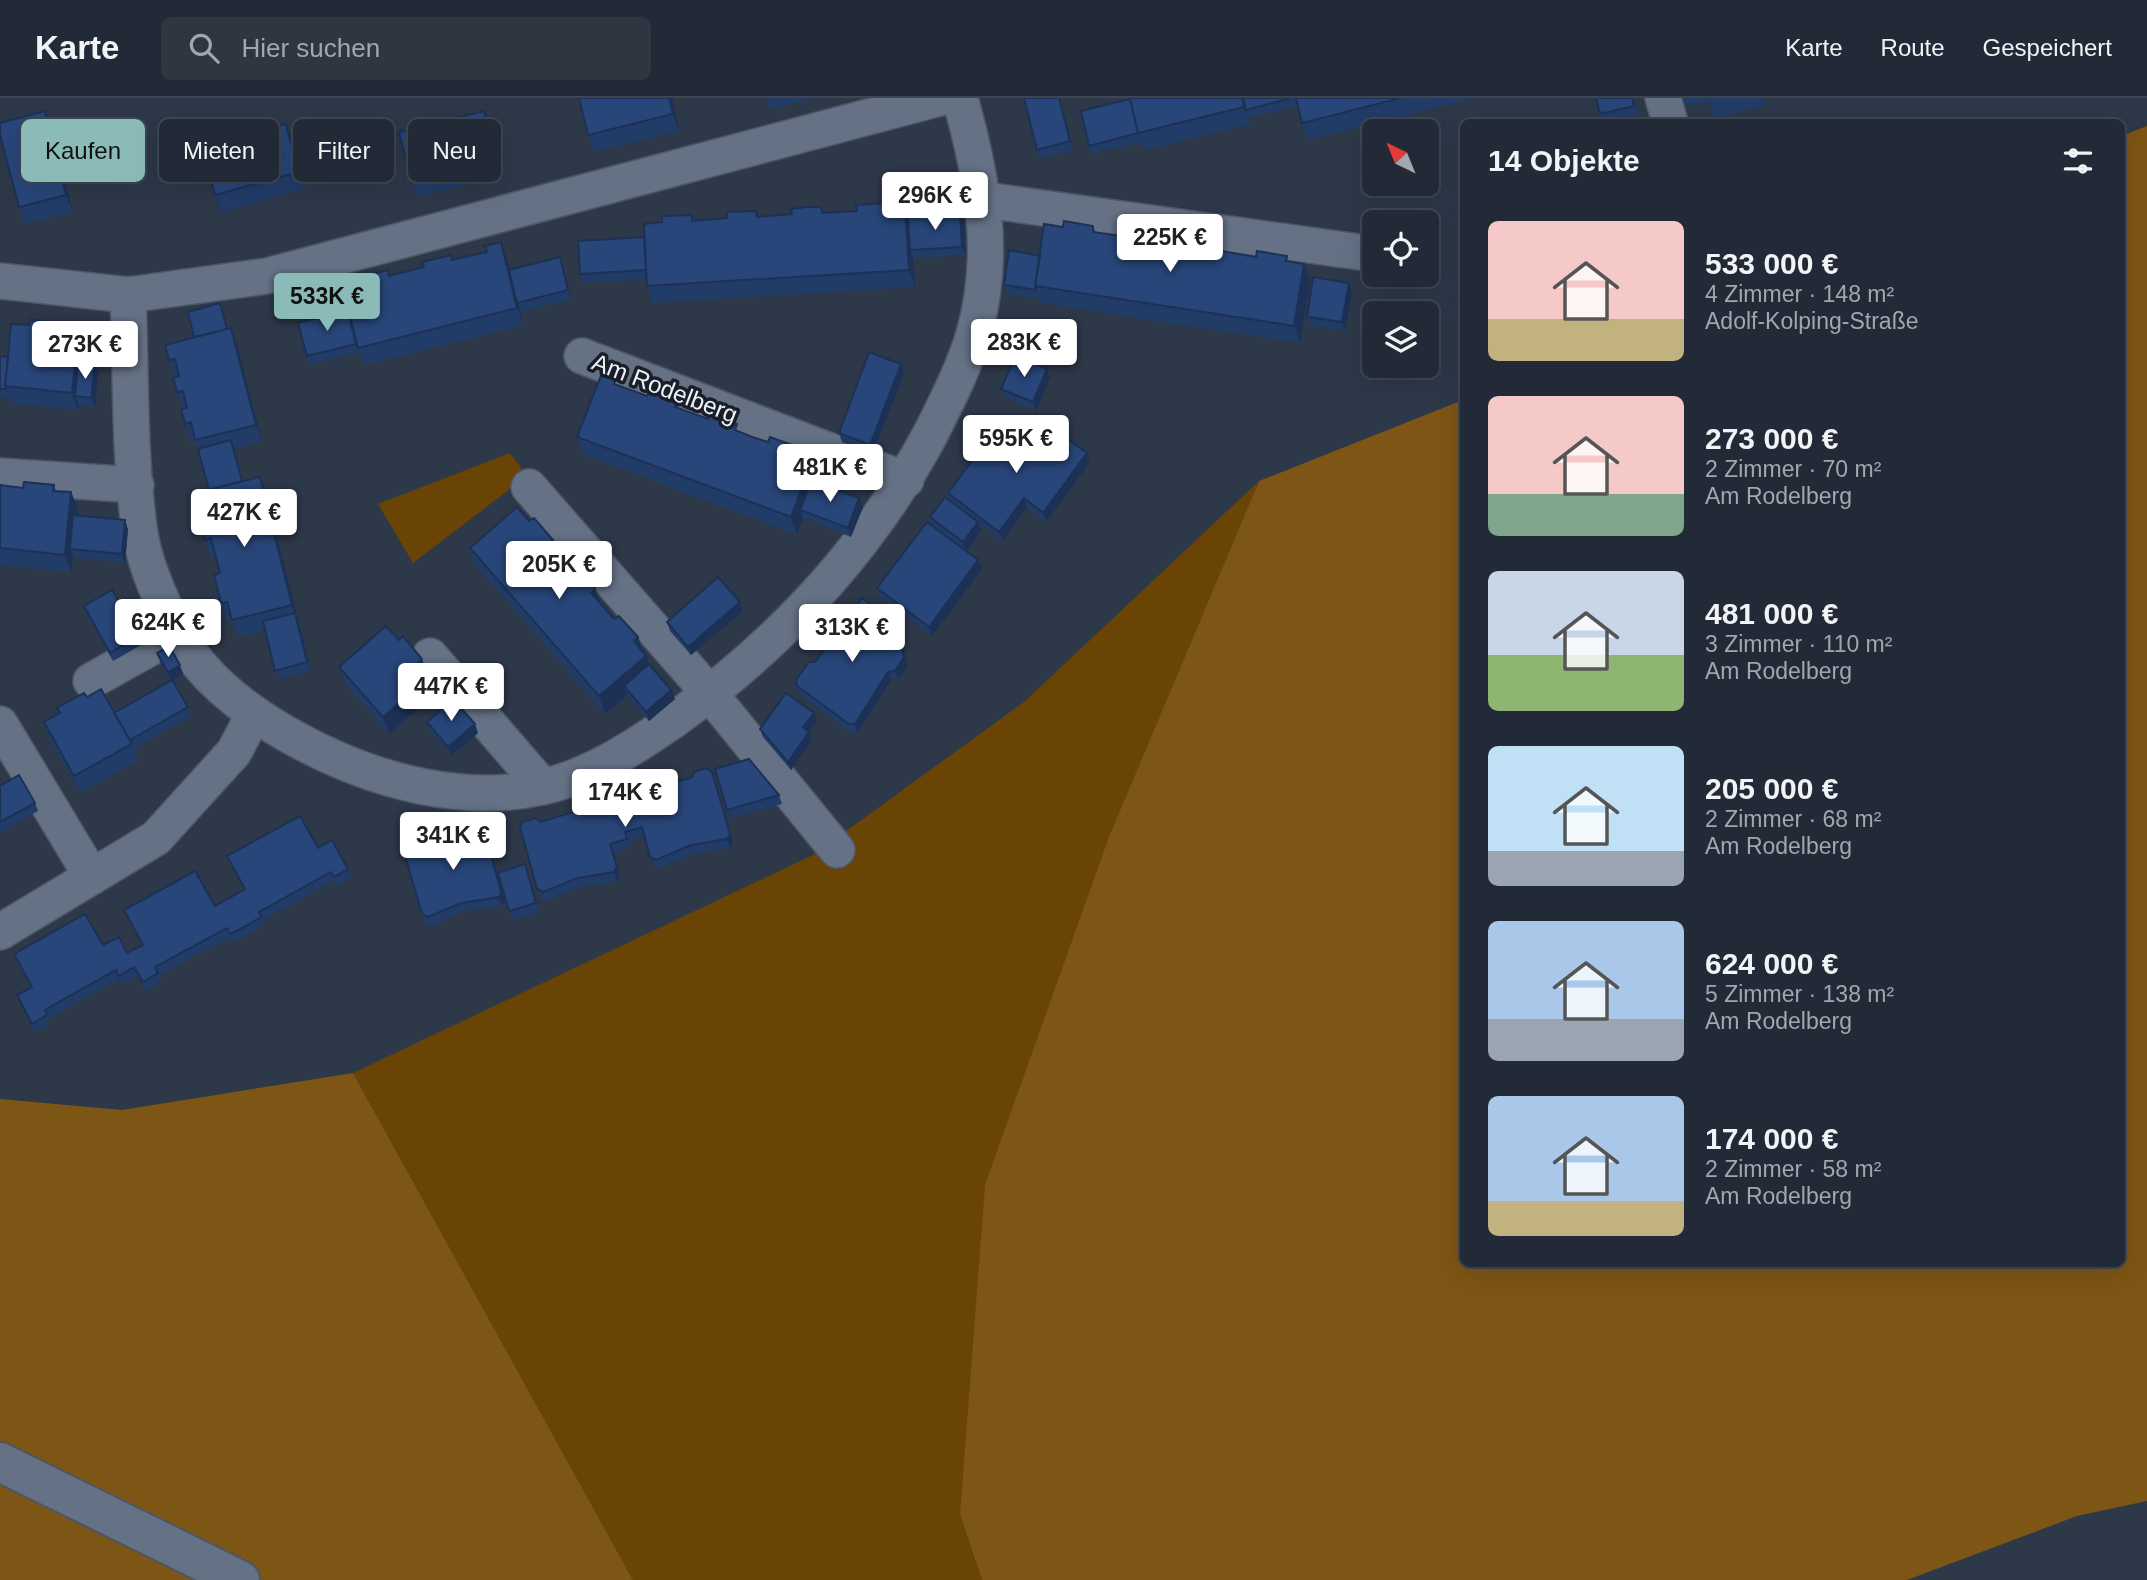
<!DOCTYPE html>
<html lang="de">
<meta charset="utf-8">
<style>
body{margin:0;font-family:Helvetica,sans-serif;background:#2e3642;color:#f1f3f6;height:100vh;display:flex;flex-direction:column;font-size:26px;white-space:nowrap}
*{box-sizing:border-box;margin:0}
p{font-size:23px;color:#a2a7ad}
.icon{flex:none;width:38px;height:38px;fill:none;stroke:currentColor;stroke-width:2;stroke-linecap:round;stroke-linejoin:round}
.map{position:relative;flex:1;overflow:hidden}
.sheet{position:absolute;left:1460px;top:21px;width:665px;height:1148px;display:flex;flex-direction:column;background:#222a37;border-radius:10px;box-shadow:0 7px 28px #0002,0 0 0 2px #3f4652}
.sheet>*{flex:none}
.top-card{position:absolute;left:21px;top:21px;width:665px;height:63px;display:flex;gap:14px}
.needle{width:46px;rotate:317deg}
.tools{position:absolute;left:1362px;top:21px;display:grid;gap:14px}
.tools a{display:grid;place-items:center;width:77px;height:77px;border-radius:10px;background:#222a37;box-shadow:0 7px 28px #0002,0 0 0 2px #3f4652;font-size:35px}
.price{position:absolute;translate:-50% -60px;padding:0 16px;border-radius:7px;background:#fff;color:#222;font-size:23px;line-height:46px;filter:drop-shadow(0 2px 4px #0008)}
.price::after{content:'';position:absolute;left:50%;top:42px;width:21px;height:16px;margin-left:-10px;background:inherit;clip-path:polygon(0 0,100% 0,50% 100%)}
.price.current{background:#8bbbb9;color:#111}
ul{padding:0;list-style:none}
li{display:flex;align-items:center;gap:21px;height:175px;padding:0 28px}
li span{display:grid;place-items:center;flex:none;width:196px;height:140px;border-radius:10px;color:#555}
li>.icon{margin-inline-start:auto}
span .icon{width:84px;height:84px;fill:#fffc;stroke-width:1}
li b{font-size:30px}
h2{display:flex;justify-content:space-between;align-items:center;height:84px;padding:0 28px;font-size:30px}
.chip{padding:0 24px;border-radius:10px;background:#222a37;box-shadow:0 7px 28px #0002,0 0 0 2px #3f4652;font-size:24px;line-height:63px}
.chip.current{background:#8bbbb9;color:#111}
header{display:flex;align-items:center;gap:42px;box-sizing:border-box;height:98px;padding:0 35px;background:#222a37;border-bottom:2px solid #3f4652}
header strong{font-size:33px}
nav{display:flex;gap:38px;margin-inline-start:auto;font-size:24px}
.search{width:490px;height:63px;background:#2e3642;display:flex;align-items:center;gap:18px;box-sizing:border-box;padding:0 24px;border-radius:10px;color:#a2a7ad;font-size:26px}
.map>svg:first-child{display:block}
</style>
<header>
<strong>Karte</strong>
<div class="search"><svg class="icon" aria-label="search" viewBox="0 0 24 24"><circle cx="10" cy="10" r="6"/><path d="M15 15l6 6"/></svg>Hier suchen</div>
<nav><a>Karte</a><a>Route</a><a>Gespeichert</a></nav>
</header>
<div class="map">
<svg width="2147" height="1482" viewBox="0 0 2147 1482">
<rect width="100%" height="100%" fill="#2d3849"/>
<!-- green -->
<path fill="#694404" d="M 510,355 L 527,378 L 413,465 L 378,406 Z
M 1259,383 L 1110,736 L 960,1417 L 982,1482 L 633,1482 L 353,975 L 813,757 L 1024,604 Z"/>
<!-- forest -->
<path fill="#7d5515" d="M 2147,28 L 2147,1403 L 2077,1418 L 1907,1482 L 982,1482 L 960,1417 L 985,1087 L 1110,736 L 1259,383 L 1463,302 L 1463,1166 L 2121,1166 L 2121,38 Z
M 353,975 L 633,1482 L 0,1482 L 0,1001 L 122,1012 Z"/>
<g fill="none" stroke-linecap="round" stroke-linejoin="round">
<!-- street casing -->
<g stroke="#4d5665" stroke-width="38">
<path id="street" d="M 1663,0 L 1670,24
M 985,102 L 1374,156
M 0,183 L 128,197 L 267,178 L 940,0
M 128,197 C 131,274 129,353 139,429 C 143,462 160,501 175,530 C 203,586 264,626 317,652 C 384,685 467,706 542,689 C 589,679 635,649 674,622 C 781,545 869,451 931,335 C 947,303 964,270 974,236 C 997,155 982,79 960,0
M 582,258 L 906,382
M 0,378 L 136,387
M 529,389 L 710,596 L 837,752
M 430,558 L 543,689
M 91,583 L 177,535
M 0,626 L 92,779
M 0,834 L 156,740 L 234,654 L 253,618"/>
</g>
<!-- secondary casing -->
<g stroke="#4d5665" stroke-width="42">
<path id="secondary" d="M 0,1364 L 240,1482"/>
</g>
<!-- street -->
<use href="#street" stroke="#657185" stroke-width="35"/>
<!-- secondary -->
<use href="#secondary" stroke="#657185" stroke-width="38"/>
</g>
<!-- wall -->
<path fill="#223c68" d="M 672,0 L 679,33 L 594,54 L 588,37 Z
M 766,0 L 814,0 L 770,11 Z
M 1060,0 L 1073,52 L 1040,61 L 1037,52 Z
M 1130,0 L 1475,0 L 1308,42 L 1302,25 L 1298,8 L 1249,20 L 1248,18 L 1250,26 L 1144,52 L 1141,44 L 1092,56 L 1089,48 Z
M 1633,0 L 1638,17 L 1603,24 L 1600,16 Z
M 1684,0 L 1764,0 L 1766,7 L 1714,20 L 1708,2 L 1687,8 Z
M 45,13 L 51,30 L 73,114 L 25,126 L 19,109 Z
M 484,13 L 491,30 L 503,78 L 417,99 L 411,82 Z
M 292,43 L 305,91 L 221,114 L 215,97 Z
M 821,109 L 823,115 L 905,110 L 908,118 L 960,115 L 964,123 L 966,157 L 913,160 L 915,189 L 653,205 L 647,188 L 647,181 L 583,185 L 580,176 L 644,139 L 662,124 L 692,117 L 694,123 L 727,120 L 756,113 L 759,119 L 792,116 Z
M 1093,128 L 1096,135 L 1289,164 L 1310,183 L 1300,245 L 1041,205 L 1039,201 L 1007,196 L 1004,187 L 1040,158 L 1063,129 Z
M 501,144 L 510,172 L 563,168 L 571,201 L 520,214 L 520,213 L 524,227 L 364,267 L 359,254 L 310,266 L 307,258 L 348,213 L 361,185 L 388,172 L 390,178 L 487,154 Z
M 1349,185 L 1352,193 L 1345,233 L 1311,228 L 1307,219 Z
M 220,205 L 228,231 L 237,247 L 262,344 L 235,351 L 243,383 L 266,396 L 311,573 L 279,581 L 265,532 L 238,539 L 231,521 L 228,522 L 221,505 L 220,475 L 215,458 L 211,459 L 205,442 L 204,412 L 209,392 L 195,342 L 191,343 L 185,326 L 183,311 L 177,294 L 175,279 L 169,262 L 194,239 Z
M 62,231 L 78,232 L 84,250 L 82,266 L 95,267 L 98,276 L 95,309 L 78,307 L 78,312 L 11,305 L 9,300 L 0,299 L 0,258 L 8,259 Z
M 901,266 L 904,275 L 873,356 L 842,344 L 839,335 Z
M 1050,280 L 1036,313 L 1005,299 L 1001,291 Z
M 619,288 L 647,298 L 677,303 L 679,311 L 813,361 L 819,378 L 817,384 L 863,409 L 851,439 L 803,420 L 797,437 L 583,356 L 577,339 Z
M 1030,354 L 1090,364 L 1046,424 L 1027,409 L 1003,443 L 978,424 L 981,433 L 966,453 L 934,428 L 930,419 L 951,404 L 948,395 Z
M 0,387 L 23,390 L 54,387 L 56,393 L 71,394 L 78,411 L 77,418 L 128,431 L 125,465 L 73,459 L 71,474 L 0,467 Z
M 529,423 L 553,442 L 559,457 L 614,521 L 638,539 L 649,566 L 675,601 L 649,623 L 627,597 L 605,616 L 476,467 L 470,450 Z
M 982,471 L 932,538 L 880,499 L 877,490 Z
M 84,508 L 138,538 L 141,547 L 113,563 L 87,517 Z
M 743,513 L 691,557 L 670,533 L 667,524 Z
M 892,530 L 885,539 L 906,562 L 908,568 L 898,581 L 891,582 L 858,634 L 852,635 L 800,597 L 797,588 L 815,564 Z
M 157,555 L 183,576 L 172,582 L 188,609 L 191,618 L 134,651 L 138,663 L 80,695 L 50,641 L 44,624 L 59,615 L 57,610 L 114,615 L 171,583 L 160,564 Z
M 339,569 L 428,576 L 436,596 L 389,636 L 346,586 Z
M 814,615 L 817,624 L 809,634 L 812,642 L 791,672 L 763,639 L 760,631 Z
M 427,624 L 478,635 L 452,657 L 430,633 Z
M 712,674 L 733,744 L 730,750 L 694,756 L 659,770 L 653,767 L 644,738 L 628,743 L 630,750 L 613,755 L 620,777 L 617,783 L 581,789 L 546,803 L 541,800 L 537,791 L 541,724 Z
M 0,688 L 35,705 L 38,713 L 0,735 Z
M 779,697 L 782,706 L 730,720 L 727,712 Z
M 484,731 L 505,802 L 502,808 L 464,813 L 431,828 L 425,825 L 422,816 L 444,742 Z
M 318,750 L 348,771 L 352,779 L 337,787 L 334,782 L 263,822 L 264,827 L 249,836 L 233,845 L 230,839 L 159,877 L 162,884 L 146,893 L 138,878 L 123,886 L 119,881 L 48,921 L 50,926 L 35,934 L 20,906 L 17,897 L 31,890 L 17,865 L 14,856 L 103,847 L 127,855 L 142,847 L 127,820 L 124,812 L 215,808 L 244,791 L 231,767 L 227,758 Z
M 528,775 L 540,814 L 513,822 L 509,813 Z"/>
<!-- shaded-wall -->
<path fill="#1c3155" d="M 669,0 L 672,0 L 679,33 L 673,16 Z
M 1059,0 L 1060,0 L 1073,52 L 1070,43 Z
M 45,13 L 51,30 L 73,114 L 66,97 Z
M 484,13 L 491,30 L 503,78 L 497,60 Z
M 286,26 L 292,43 L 305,91 L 298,74 Z
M 905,110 L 911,127 L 910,152 L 913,160 L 915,189 L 909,172 Z
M 960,115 L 964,123 L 966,157 L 962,149 Z
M 501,144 L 507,161 L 524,227 L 517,210 Z
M 560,159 L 563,168 L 571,201 L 568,192 Z
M 1304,166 L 1310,183 L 1300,245 L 1294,228 Z
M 1349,185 L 1352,193 L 1345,233 L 1342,224 Z
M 231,230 L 237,247 L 262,344 L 256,327 Z
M 78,232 L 84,250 L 79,299 L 75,298 L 78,307 L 78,312 L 72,295 Z
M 901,266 L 904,275 L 873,356 L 870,347 Z
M 95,267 L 98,276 L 95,309 L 91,300 Z
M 1047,271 L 1050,280 L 1036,313 L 1033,304 Z
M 1087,355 L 1090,364 L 1046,424 L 1043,415 Z
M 813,361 L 819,378 L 805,414 L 800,412 L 803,420 L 797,437 L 791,419 Z
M 260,379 L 266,396 L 311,573 L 292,507 Z
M 71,394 L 78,411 L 74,451 L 70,451 L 73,459 L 71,474 L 65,457 Z
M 859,400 L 863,409 L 851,439 L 848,430 Z
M 1024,400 L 1027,409 L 1003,443 L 999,434 Z
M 125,422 L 128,431 L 125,465 L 122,456 Z
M 978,424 L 981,433 L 966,453 L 963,444 Z
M 553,442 L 559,459 L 548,445 Z
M 978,462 L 982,471 L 932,538 L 929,529 Z
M 595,490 L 602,508 L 591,495 Z
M 740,504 L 743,513 L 691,557 L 688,549 Z
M 889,521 L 892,530 L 882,544 L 879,535 Z
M 638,539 L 644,557 L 634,543 Z
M 903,553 L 908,568 L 898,581 L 895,573 Z
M 646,558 L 652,575 L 624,588 L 627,597 L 605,616 L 599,598 Z
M 422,561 L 428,578 L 418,565 Z
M 180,567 L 183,576 L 171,583 L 168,574 Z
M 888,574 L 891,582 L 858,634 L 855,626 Z
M 430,578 L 436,596 L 389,636 L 383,619 Z
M 671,592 L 675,601 L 649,623 L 646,614 Z
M 814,615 L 817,624 L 806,637 L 803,629 Z
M 475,626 L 478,635 L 452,657 L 448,649 Z
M 809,634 L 812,642 L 791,672 L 788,664 Z
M 712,674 L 733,744 L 730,750 L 727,741 Z
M 484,731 L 505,802 L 502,808 L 499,799 Z
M 610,746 L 620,777 L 617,783 L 614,774 Z"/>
<!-- building -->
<path fill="#284679" stroke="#1c3155" stroke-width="2" d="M 579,0 L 669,0 L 673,16 L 588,37 Z
M 1024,0 L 1059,0 L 1070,43 L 1037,52 Z
M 1130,0 L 1242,0 L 1244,9 L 1138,35 Z
M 1243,0 L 1291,0 L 1246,12 Z
M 1296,0 L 1401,0 L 1302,25 Z
M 1596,0 L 1632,0 L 1634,8 L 1600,16 Z
M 1130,1 L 1138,35 L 1089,48 L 1081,13 Z
M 45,13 L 66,97 L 19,109 L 0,37 L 0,25 Z
M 484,13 L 497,60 L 411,82 L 399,34 Z
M 286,26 L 298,74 L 215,97 L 202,49 Z
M 886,105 L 886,111 L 905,110 L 909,172 L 647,188 L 644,126 L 662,124 L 662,118 L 692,117 L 692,123 L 727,120 L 727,114 L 756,113 L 757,119 L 792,116 L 791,111 L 806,109 L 821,109 L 822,115 L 857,113 L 856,107 Z
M 960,115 L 962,149 L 910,152 L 908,118 Z
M 1064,123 L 1093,128 L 1093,134 L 1128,139 L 1128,133 L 1158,138 L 1157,143 L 1192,149 L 1193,143 L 1222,148 L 1221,153 L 1256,159 L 1257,153 L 1287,158 L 1286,163 L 1304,166 L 1294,228 L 1035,188 L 1044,126 L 1063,129 Z
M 644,139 L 646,172 L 580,176 L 578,143 Z
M 501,144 L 517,210 L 358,250 L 343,190 L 361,185 L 359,179 L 388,172 L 389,178 L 424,169 L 422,164 L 451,157 L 452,162 L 487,154 L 485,148 Z
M 1009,152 L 1040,158 L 1035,188 L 1036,192 L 1004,187 Z
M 560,159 L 568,192 L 517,205 L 509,172 Z
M 1313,179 L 1349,185 L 1342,224 L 1307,219 Z
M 220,205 L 227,231 L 194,239 L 188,214 Z
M 348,213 L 356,246 L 307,258 L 298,225 Z
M 30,222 L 60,225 L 59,231 L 78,232 L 72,295 L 5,288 L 11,226 L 29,227 Z
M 231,230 L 256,327 L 195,342 L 191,324 L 185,326 L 181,311 L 187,310 L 183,293 L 177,294 L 173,280 L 179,278 L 175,261 L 169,262 L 165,247 Z
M 869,254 L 901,266 L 870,347 L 839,335 Z
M 1016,257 L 1047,271 L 1033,304 L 1001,291 Z
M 0,258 L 8,259 L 5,288 L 6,291 L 0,291 Z
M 78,266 L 95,267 L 91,300 L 75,298 Z
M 602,275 L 616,280 L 614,286 L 647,298 L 649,293 L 677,303 L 675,309 L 708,321 L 709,316 L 737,326 L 735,332 L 752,339 L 768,344 L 770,339 L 798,349 L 796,355 L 813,361 L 791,419 L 577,339 Z
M 1049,328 L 1087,355 L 1043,415 L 1024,400 L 999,434 L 948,395 L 997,329 L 1030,354 Z
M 231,342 L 242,383 L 209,392 L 198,351 Z
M 260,379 L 292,507 L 232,522 L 227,504 L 221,505 L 214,477 L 220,475 L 211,440 L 205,442 L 198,414 L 204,412 L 199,394 Z
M 812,382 L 859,400 L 848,430 L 800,412 Z
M 24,384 L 54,387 L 53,393 L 71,394 L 65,457 L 0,450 L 0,387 L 23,390 Z
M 945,399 L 978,424 L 963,444 L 930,419 Z
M 517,409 L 529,423 L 534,420 L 553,442 L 548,445 L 572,472 L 576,469 L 595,490 L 591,495 L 614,521 L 619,518 L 638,539 L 634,543 L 646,558 L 599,598 L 470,450 Z
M 73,417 L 125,422 L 122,456 L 70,451 Z
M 927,424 L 978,462 L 929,529 L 877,490 Z
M 718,479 L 740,504 L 688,549 L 667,524 Z
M 112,492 L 138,538 L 110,555 L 84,508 Z
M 862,500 L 889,521 L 879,535 L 903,553 L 904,559 L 895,573 L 888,574 L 855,626 L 849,626 L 797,588 L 796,582 L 809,564 L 815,564 L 838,533 L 838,527 L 846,516 L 851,515 Z
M 295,515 L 307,564 L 275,573 L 263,523 Z
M 386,528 L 399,542 L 403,538 L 422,561 L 418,565 L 430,578 L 383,619 L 339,569 Z
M 169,548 L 180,567 L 168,574 L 157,555 Z
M 649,566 L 671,592 L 646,614 L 624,588 Z
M 172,582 L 188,609 L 130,642 L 114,615 Z
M 101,591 L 132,646 L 74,678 L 44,624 L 60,615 L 57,610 L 69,603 L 84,595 L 87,599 Z
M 786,595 L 814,615 L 803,629 L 809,634 L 788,664 L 760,631 Z
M 453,601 L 475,626 L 448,649 L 427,624 Z
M 749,661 L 779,697 L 727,712 L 715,671 Z
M 706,670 L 712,674 L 730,736 L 727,741 L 691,747 L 656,762 L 650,759 L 642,729 L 625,734 L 627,741 L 610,746 L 617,769 L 614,774 L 578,780 L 543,794 L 537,791 L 520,729 L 522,724 L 536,720 L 541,724 L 577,713 L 581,707 L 593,704 L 599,706 L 633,696 L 635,691 L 648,687 L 654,690 L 691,680 L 694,674 Z
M 19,677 L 35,705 L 0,724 L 0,688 Z
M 300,718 L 318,750 L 332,742 L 348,771 L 334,779 L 331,774 L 259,814 L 261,819 L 246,828 L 230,836 L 227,830 L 155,869 L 158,875 L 143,884 L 134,869 L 119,878 L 116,872 L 45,912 L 47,917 L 32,926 L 17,897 L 32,889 L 14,856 L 85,816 L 103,847 L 119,839 L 127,855 L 143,847 L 124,812 L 195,773 L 215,808 L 245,791 L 227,758 Z
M 478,728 L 484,731 L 501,794 L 499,799 L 461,805 L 428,819 L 422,816 L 404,754 L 407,749 L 444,742 Z
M 525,766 L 536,805 L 509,813 L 498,775 Z"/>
<g text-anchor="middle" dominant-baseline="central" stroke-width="7" stroke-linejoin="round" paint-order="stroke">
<!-- street labels -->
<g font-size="24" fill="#ebf2fd" stroke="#1a1f27">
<text transform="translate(665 290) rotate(21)">Am Rodelberg</text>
</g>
</g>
</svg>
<div class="tools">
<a><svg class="needle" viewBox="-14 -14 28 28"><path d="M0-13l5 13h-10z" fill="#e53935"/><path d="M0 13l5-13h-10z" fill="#a2a7ad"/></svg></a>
<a><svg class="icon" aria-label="locate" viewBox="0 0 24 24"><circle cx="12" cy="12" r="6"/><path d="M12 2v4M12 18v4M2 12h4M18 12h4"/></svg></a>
<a><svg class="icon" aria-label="layers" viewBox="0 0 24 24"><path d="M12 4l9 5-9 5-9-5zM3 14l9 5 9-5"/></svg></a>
</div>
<b class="price" style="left:935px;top:134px">296K €</b>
<b class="price" style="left:1170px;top:176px">225K €</b>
<b class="price current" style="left:327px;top:235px">533K €</b>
<b class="price" style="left:1024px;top:281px">283K €</b>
<b class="price" style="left:85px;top:283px">273K €</b>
<b class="price" style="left:1016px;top:377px">595K €</b>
<b class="price" style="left:830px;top:406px">481K €</b>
<b class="price" style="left:244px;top:451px">427K €</b>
<b class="price" style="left:559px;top:503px">205K €</b>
<b class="price" style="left:168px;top:561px">624K €</b>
<b class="price" style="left:852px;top:566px">313K €</b>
<b class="price" style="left:451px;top:625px">447K €</b>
<b class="price" style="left:625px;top:731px">174K €</b>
<b class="price" style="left:453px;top:774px">341K €</b>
<div class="top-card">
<a class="chip current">Kaufen</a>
<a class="chip">Mieten</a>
<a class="chip">Filter</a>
<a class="chip">Neu</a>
</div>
<section class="sheet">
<h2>14 Objekte<svg class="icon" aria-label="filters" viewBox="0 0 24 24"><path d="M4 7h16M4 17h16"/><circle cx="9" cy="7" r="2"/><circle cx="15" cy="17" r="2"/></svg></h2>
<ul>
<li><span style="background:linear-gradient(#f6c9c9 70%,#c2b280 0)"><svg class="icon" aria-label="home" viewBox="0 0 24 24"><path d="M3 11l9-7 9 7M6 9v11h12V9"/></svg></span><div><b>533 000 €</b><p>4 Zimmer · 148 m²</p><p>Adolf-Kolping-Straße</p></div></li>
<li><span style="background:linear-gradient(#f6c9c9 70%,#7fa58c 0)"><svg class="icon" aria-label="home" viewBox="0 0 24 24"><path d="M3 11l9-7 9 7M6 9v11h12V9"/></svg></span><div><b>273 000 €</b><p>2 Zimmer · 70 m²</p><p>Am Rodelberg</p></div></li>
<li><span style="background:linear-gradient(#c9d6e8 60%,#8fb573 0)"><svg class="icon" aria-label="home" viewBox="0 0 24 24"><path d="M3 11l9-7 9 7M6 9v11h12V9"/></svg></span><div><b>481 000 €</b><p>3 Zimmer · 110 m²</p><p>Am Rodelberg</p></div></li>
<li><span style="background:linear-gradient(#bfe0f5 75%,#9aa5b1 0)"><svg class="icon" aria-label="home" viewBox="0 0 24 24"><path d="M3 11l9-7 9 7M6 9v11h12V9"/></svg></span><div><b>205 000 €</b><p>2 Zimmer · 68 m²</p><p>Am Rodelberg</p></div></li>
<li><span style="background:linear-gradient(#a9c7e8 70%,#9aa5b1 0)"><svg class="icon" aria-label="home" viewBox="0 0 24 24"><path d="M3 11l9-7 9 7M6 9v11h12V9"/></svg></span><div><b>624 000 €</b><p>5 Zimmer · 138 m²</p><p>Am Rodelberg</p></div></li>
<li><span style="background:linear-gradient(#a9c7e8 75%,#c2b280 0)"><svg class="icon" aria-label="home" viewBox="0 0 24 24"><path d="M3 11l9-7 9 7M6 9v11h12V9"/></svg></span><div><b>174 000 €</b><p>2 Zimmer · 58 m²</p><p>Am Rodelberg</p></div></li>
</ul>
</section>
</div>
